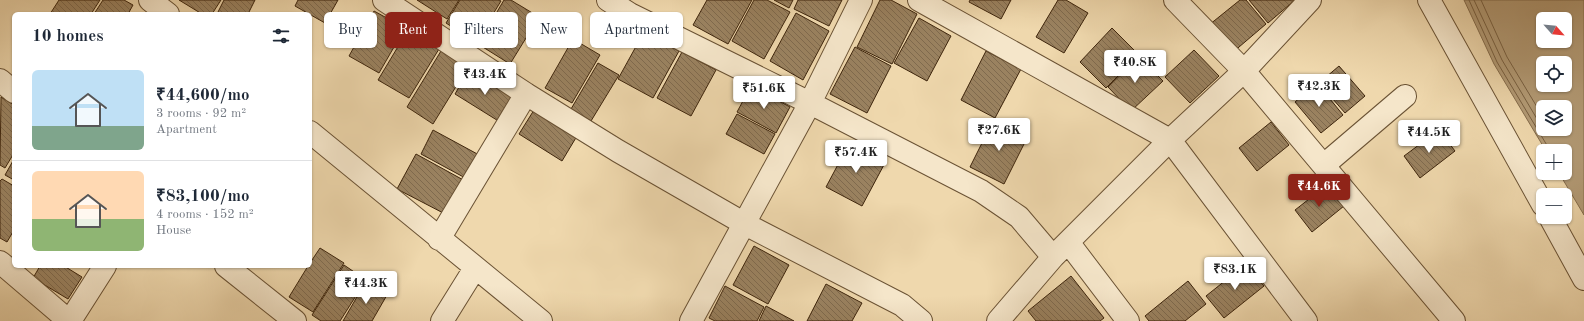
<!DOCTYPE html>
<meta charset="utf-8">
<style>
body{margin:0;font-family:"Old Standard TT",serif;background:#f6f6f7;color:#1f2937;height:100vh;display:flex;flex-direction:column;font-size:15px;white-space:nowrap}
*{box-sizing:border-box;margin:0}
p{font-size:13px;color:#747a83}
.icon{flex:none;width:22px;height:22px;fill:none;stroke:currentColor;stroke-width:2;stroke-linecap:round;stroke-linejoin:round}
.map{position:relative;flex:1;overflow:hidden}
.panel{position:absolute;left:12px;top:12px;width:300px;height:256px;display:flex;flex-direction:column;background:#fff;border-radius:6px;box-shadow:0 1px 3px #0004}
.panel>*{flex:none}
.hud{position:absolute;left:324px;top:12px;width:380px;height:36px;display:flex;gap:8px}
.needle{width:26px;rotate:117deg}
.buttons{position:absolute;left:1536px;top:12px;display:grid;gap:8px}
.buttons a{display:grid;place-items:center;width:36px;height:36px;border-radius:6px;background:#fff;box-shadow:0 1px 3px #0004;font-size:20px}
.price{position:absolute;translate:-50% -34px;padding:0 9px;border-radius:4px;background:#fff;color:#222;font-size:13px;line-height:26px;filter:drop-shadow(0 1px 2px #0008)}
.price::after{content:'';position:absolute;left:50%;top:24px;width:12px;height:9px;margin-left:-6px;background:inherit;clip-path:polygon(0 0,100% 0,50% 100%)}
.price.active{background:#8f2418;color:#fff}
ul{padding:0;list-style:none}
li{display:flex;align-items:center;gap:12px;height:100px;padding:0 20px}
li+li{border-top:1px solid #e0e1e3}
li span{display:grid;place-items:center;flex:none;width:112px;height:80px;border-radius:6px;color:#555}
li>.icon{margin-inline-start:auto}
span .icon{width:48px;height:48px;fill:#fffc;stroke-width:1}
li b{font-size:17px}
h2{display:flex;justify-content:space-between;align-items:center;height:48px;padding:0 20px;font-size:17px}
.chip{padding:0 14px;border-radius:6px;background:#fff;box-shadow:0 1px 3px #0004;font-size:14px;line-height:36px}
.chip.active{background:#8f2418;color:#fff}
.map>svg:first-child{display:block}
</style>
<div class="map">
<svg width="1584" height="321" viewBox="0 0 1584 321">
<defs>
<pattern id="building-back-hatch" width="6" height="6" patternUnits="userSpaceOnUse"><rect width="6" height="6" fill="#9a8260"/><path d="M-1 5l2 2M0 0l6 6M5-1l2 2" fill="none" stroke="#7f6a4e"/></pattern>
</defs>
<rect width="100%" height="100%" fill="#efd8ad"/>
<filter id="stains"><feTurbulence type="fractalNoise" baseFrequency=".005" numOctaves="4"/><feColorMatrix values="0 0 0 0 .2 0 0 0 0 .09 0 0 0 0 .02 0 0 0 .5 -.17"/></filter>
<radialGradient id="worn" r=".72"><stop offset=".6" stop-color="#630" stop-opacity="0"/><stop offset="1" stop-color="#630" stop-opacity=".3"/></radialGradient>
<!-- water -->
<path fill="#b39b76" stroke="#846c4c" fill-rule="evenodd" d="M 1464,0 L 1584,0 L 1584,215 L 1559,173 L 1565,173 L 1565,151 L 1546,151 L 1494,64 ZM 1543,19 L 1565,19 L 1565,41 L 1543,41 ZM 1543,63 L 1565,63 L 1565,85 L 1543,85 ZM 1543,107 L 1565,107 L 1565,129 L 1543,129 Z"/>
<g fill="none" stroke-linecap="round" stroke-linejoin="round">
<!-- shore -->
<path stroke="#786041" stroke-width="1" d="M 1469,0 L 1497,62 L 1548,147 L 1549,151
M 1474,0 L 1502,60 L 1543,129
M 1481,0 L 1507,57 L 1543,117"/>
</g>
<!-- building -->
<path fill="url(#building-back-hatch)" stroke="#3e250c" d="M 59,0 L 100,0 L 91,14 L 50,14 Z
M 103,0 L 124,0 L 133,5 L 128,14 L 94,14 Z
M 179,0 L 221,0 L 212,14 L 202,14 Z
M 224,0 L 255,0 L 248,14 L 217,14 Z
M 298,0 L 338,0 L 325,23 L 295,6 Z
M 417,0 L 459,0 L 447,19 Z
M 460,0 L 499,0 L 501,1 L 476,42 L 446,23 Z
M 504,0 L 511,0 L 539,17 L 510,64 L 478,44 Z
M 707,0 L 752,0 L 728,44 L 693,25 Z
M 754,0 L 767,0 L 790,12 L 764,59 L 732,41 Z
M 774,0 L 793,0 L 789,8 Z
M 798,0 L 842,0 L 829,26 L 794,9 Z
M 880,0 L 891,0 L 917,14 L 892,64 L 857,47 Z
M 970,0 L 1011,0 L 1001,19 L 969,2 Z
M 1058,0 L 1066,0 L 1088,13 L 1064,53 L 1036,37 Z
M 1240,0 L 1246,0 L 1266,24 L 1232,53 L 1209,25 Z
M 1249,0 L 1295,0 L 1268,23 Z
M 374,11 L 405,28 L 379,73 L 349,56 Z
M 796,13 L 829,31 L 803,80 L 770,61 Z
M 919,18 L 951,36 L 927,81 L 894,63 Z
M 1112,28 L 1139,55 L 1106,88 L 1080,62 Z
M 408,30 L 439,49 L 409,98 L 378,80 Z
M 644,32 L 679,51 L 653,98 L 618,79 Z
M 573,39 L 600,55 L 572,103 L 545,88 Z
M 855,47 L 891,66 L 867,113 L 830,94 Z
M 1194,50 L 1219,76 L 1190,103 L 1165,77 Z
M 441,51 L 468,67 L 433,124 L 407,107 Z
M 986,51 L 1021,69 L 995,118 L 961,100 Z
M 682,52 L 716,70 L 691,116 L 657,98 Z
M 1139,57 L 1163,81 L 1131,111 L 1108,87 Z
M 598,63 L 619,75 L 591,121 L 571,109 Z
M 1339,66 L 1365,96 L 1345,113 L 1319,83 Z
M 469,70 L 515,96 L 500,122 L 455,94 Z
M 1317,83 L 1343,115 L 1321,133 L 1295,102 Z
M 751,86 L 790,107 L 776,133 L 737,112 Z
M 1,97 L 14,105 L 14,153 L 5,168 L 0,165 Z
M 534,110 L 577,136 L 562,161 L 519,134 Z
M 737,114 L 775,134 L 764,154 L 726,134 Z
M 994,119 L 1028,136 L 1004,184 L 970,167 Z
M 1271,122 L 1289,145 L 1257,171 L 1239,148 Z
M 433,130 L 481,156 L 469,180 L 421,154 Z
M 1439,130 L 1455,151 L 1420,178 L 1404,156 Z
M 850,142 L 886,161 L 862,206 L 826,187 Z
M 416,154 L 467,182 L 449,216 L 397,189 Z
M 14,159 L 14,180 L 5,175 Z
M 2,179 L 14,186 L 14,230 L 7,242 L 0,238 L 0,181 Z
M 1327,185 L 1344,206 L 1312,232 L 1295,210 Z
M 754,246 L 789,265 L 768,304 L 733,285 Z
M 320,248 L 344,263 L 313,312 L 289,297 L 308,266 L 310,266 L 310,263 Z
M 1246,264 L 1264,286 L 1224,318 L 1206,296 Z
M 344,265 L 366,280 L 340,321 L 321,321 L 312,315 Z
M 40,266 L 64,266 L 82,277 L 68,299 L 33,278 Z
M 1071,276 L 1104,318 L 1100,321 L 1036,321 L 1028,311 Z
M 1188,281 L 1206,304 L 1185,321 L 1149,321 L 1145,316 Z
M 365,283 L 387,295 L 372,321 L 343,321 Z
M 826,284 L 862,303 L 852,321 L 807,321 Z
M 725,286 L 764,307 L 757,321 L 715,321 L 709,318 Z
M 766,306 L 794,321 L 759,321 Z"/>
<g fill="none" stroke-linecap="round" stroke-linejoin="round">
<!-- minor casing -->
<g stroke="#6a5234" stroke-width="24">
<path id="minor" d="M 150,0 L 168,14
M 384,0 L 526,94 L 618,151 L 745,224 L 902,305 L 921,321
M 608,0 L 630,14 L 810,103 L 981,191 L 1019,217 L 1053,257
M 919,0 L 1170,140 L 1306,321
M 1175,0 L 1244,71 L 1454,321
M 1429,0 L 1543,205
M 0,80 L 14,92
M 310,132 L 541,321
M 1324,165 L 1405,96
M 1550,217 L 1584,279
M 439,239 L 526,94
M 1068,242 L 1128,321
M 0,262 L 69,321
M 226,266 L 295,321
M 70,321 L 105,266
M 442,321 L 475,268
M 691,321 L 810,103 L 861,0
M 998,321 L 1053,257 L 1170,140 L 1244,71 L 1310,0"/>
</g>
<!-- minor -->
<use href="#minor" stroke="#f5e6ca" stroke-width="22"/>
</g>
<rect width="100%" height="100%" filter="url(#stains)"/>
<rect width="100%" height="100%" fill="url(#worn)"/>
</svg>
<div class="buttons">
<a><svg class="needle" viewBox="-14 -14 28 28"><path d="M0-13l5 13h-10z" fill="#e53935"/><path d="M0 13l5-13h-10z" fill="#747a83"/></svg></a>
<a><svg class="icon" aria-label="locate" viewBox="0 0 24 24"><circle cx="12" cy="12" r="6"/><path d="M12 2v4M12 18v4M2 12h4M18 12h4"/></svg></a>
<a><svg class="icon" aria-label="layers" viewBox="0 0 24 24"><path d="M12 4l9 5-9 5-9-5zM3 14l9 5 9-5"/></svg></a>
<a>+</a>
<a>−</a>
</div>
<b class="price" style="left:1135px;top:84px">₹40.8K</b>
<b class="price" style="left:485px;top:96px">₹43.4K</b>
<b class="price" style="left:1319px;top:108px">₹42.3K</b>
<b class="price" style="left:764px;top:110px">₹51.6K</b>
<b class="price" style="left:999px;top:152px">₹27.6K</b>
<b class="price" style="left:1429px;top:154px">₹44.5K</b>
<b class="price" style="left:856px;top:174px">₹57.4K</b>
<b class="price active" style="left:1319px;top:208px">₹44.6K</b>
<b class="price" style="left:1235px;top:291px">₹83.1K</b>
<b class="price" style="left:366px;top:305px">₹44.3K</b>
<div class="hud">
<a class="chip">Buy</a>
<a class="chip active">Rent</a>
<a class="chip">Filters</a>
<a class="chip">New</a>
<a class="chip">Apartment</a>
</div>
<section class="panel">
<h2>10 homes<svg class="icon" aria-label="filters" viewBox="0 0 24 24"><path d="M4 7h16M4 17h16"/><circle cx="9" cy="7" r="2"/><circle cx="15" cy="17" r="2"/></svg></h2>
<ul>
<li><span style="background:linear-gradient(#bfe0f5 70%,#7fa58c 0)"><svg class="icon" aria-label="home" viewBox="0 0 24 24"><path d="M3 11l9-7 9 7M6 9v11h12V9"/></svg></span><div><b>₹44,600/mo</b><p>3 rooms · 92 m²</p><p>Apartment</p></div></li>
<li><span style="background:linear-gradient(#ffd9b3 60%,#8fb573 0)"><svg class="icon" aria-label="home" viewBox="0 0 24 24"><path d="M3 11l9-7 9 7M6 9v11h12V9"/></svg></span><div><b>₹83,100/mo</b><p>4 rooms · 152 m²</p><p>House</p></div></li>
</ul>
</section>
</div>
